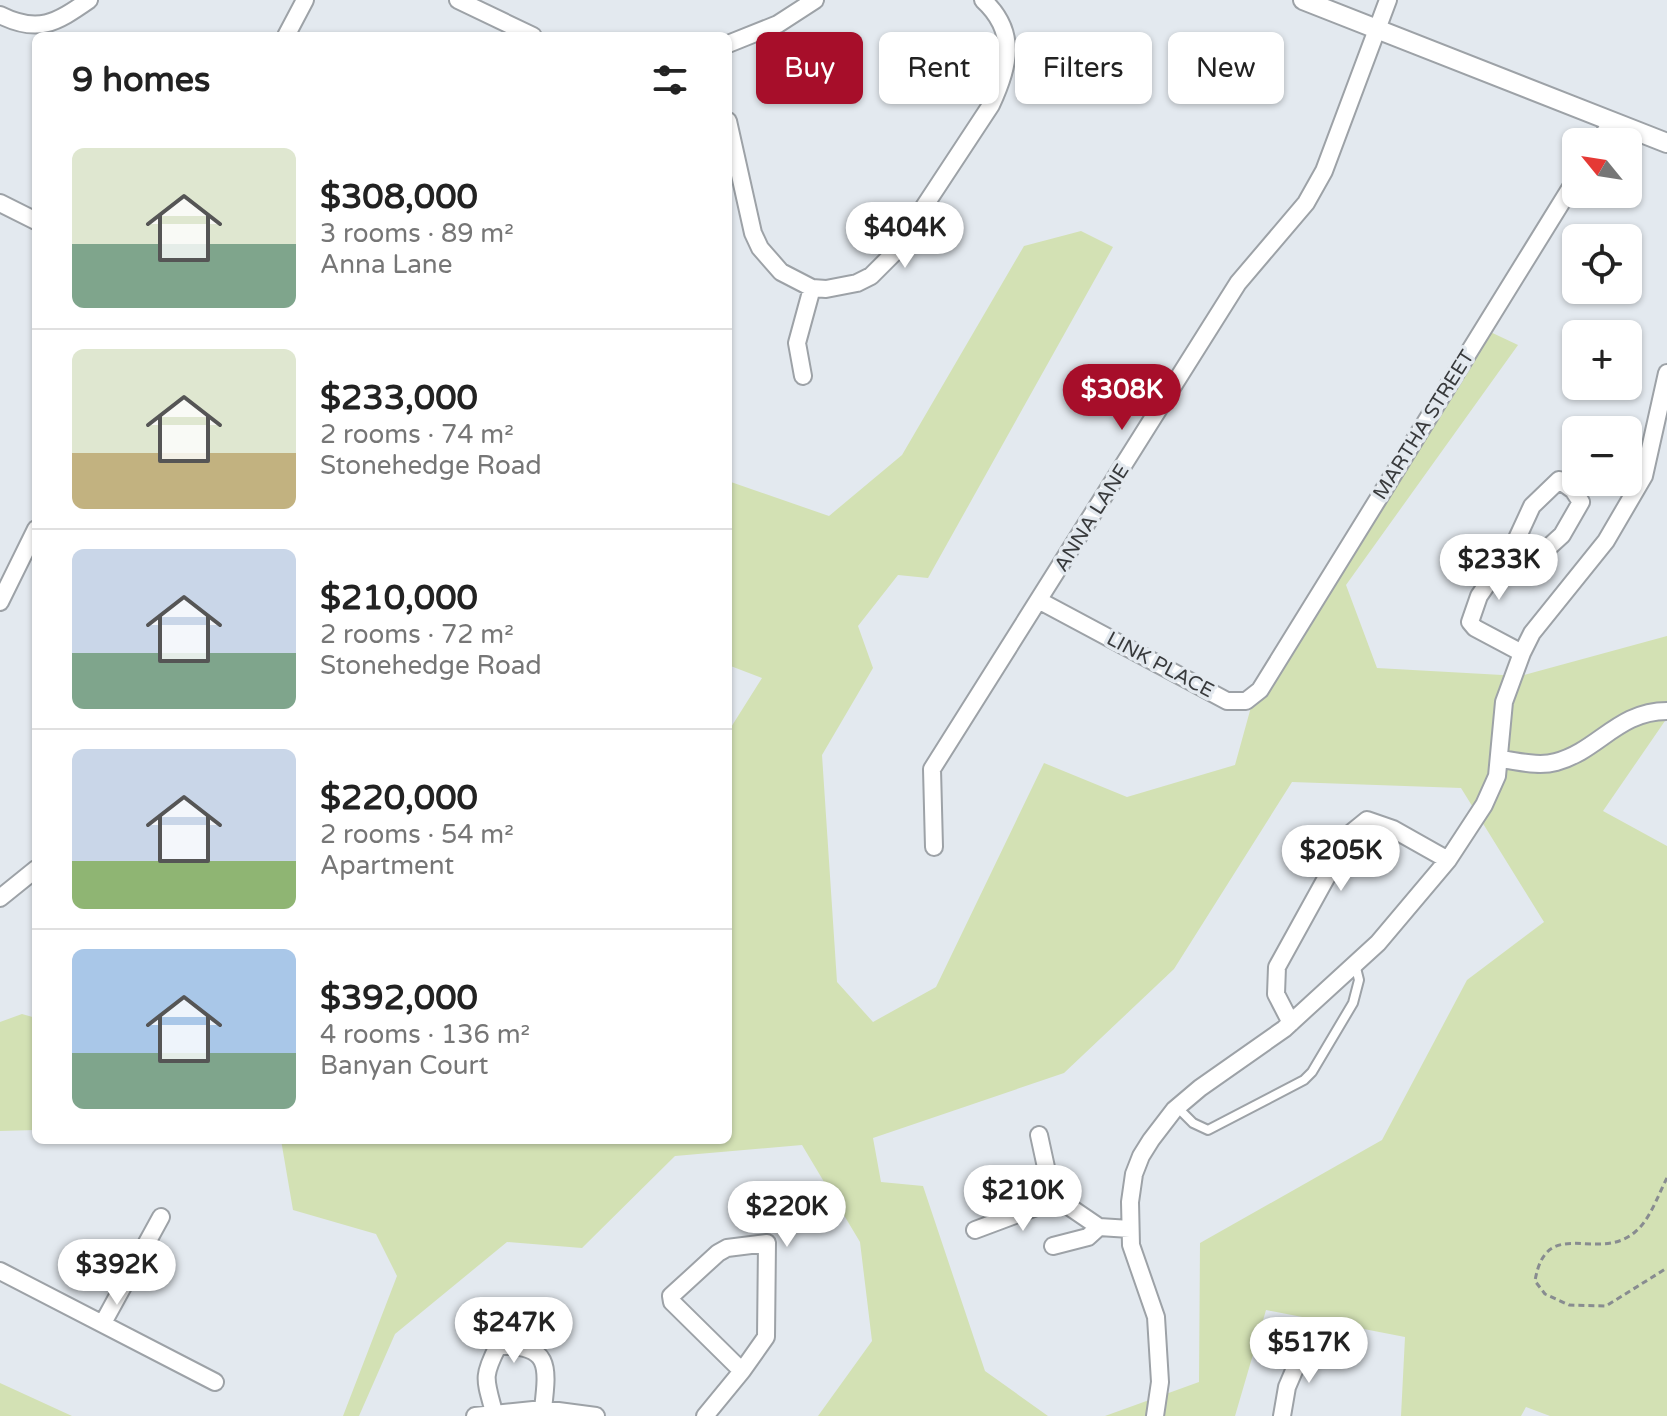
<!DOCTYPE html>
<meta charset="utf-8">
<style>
body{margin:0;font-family:"Varela Round",sans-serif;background:#f6f6f6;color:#222;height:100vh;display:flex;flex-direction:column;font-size:30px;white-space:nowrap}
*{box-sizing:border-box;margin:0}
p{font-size:26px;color:#767676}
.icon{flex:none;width:44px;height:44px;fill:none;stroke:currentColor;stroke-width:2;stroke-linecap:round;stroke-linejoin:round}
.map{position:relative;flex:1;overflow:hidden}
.details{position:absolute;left:32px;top:32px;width:700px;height:1112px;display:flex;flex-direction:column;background:#fff;border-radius:12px;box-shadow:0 2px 6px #0004}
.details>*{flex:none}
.top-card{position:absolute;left:756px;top:32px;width:760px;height:72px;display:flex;gap:16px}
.needle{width:52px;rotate:300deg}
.controls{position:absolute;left:1562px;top:128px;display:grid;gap:16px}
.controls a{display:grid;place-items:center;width:80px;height:80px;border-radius:12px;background:#fff;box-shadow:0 2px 6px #0004;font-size:40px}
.price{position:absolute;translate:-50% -68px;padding:0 18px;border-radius:28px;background:#fff;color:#222;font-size:26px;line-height:52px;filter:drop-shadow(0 2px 4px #0008)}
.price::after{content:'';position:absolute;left:50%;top:48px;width:24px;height:18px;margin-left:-12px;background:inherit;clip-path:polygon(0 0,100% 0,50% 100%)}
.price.selected{background:#a70e2a;color:#fff}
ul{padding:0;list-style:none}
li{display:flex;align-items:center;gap:24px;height:200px;padding:0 40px}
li+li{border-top:2px solid #e0e0e0}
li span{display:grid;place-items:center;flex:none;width:224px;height:160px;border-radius:12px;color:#555}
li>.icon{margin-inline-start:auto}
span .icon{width:96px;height:96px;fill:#fffc;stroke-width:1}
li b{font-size:34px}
h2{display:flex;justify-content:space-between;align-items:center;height:96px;padding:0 40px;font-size:34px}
.chip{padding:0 28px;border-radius:12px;background:#fff;box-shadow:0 2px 6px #0004;font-size:28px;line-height:72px}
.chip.selected{background:#a70e2a;color:#fff}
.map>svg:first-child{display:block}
</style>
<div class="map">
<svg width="1667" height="1416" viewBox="0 0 1667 1416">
<rect width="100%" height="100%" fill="#e3e9ef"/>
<!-- green -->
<path fill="#d3e1b4" d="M 1081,231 L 1113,247 L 928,578 L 898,575 L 858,626 L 873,668 L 822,755 L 837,982 L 873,1022 L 936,987 L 1044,763 L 1127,797 L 1235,765 L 1259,678 L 1484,329 L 1518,345 L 1346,585 L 1377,668 L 1520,676 L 1667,636 L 1667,718 L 1603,811 L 1667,846 L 1667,1416 L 1550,1416 L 1526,1407 L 1521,1416 L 1401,1416 L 1405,1337 L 1266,1310 L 1235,1416 L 1105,1416 L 1199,1382 L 1200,1243 L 1382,1140 L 1467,980 L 1544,922 L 1461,788 L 1292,782 L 1174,969 L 1064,1073 L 873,1138 L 881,1182 L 923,1186 L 985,1371 L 1048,1416 L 818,1416 L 872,1341 L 860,1242 L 802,1145 L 675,1156 L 582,1248 L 507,1242 L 395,1334 L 359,1416 L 343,1416 L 397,1276 L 376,1234 L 293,1210 L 281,1140 L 728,1140 L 728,732 L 762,678 L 728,665 L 728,481 L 829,516 L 902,455 L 1024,246 Z
M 22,1014 L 36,1018 L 36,1130 L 0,1131 L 0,1022 Z
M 0,1383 L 72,1416 L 0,1416 Z"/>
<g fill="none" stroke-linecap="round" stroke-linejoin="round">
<!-- service casing -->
<g stroke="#9da2a7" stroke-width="12">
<path id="service" d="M 1177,1107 L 1193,1123 L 1208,1130 L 1304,1080 L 1312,1072 L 1353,1003 L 1359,980 L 1355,964"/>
</g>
<!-- minor casing -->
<g stroke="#9da2a7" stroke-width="20">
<path id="minor" d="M 458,0 L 533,36
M 0,15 C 38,34 56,23 89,0
M 286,36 L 305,0
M 728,44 L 778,24 L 815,0
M 728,121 L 753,233 L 760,248 L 781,272 L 812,288 L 826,289 L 857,283 L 871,276 L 893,254 L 991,105 C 1009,67 1018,32 983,0
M 1599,142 L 1612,121
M 0,203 L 36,221
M 803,376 L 797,343 L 812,288
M 1559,480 L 1573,490 L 1581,502 L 1562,535 L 1540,555 L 1514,545 L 1532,506 Z
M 1514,545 L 1479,596 L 1470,622 L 1475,628 L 1522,653
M 1040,601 L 1227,701 L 1246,701 L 1260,690 L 1576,179
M 0,602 L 36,529
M 1500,759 C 1518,761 1538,767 1556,762 C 1598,751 1618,711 1667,711
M 934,847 L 932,769 L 1238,283 L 1306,203 L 1324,171 L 1388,0
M 0,898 L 36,869
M 1291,1023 L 1276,994 L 1277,967 L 1351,833 L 1367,820 L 1393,829 L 1448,860
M 1039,1135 L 1052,1195 L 1099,1227
M 975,1230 L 1058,1199
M 767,1243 L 766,1337 L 742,1371 L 672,1302 L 671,1296 L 718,1253 L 727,1248 Z
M 1053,1246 L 1088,1237 L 1099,1227 L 1130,1229
M 0,1271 L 215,1382
M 103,1323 L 161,1217
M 494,1412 C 485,1379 482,1377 498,1346 C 551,1344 548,1366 543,1409
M 475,1416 L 543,1409 L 596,1416
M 705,1416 L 742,1371
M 1155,1416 L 1160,1382 L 1156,1317 L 1131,1245 L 1130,1202 L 1134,1174 L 1141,1156 L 1151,1140 L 1174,1110 L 1200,1088 L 1284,1029 L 1378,943 L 1448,860 L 1484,805 L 1497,776 L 1504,702 L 1522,653 L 1532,633 L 1606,541 L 1644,476 L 1667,373
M 1282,1416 L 1287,1387 L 1305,1345"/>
</g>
<!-- tertiary casing -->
<g stroke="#9da2a7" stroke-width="22">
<path id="tertiary" d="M 1303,0 L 1667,143"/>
</g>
<!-- path -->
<path stroke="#888c90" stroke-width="3" stroke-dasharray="6 4" stroke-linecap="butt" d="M 1667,1178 C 1658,1195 1650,1220 1635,1232 C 1598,1264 1546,1214 1535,1281 L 1545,1294 L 1569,1305 L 1606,1306 L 1667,1268"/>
<!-- service -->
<use href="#service" stroke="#fff" stroke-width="8"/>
<!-- minor -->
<use href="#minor" stroke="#fff" stroke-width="16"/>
<!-- tertiary -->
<use href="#tertiary" stroke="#fff" stroke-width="18"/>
</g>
<g text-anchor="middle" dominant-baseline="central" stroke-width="7" stroke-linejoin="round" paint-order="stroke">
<!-- street labels -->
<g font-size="20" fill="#383a3c" stroke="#e3e9ef">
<text transform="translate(1424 425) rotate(-58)">MARTHA STREET</text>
<text transform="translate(1092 518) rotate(-58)">ANNA LANE</text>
<text transform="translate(1160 665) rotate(28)">LINK PLACE</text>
</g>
</g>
</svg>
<div class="controls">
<a><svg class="needle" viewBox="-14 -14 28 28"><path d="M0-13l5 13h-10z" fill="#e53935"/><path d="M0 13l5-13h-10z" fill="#767676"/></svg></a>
<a><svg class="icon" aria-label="locate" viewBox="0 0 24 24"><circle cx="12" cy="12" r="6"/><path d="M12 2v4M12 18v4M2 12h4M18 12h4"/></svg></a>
<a>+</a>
<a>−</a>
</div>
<b class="price" style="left:905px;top:270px">$404K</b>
<b class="price selected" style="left:1122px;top:432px">$308K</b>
<b class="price" style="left:1499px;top:602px">$233K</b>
<b class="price" style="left:1341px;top:893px">$205K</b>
<b class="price" style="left:1023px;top:1233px">$210K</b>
<b class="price" style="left:787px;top:1249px">$220K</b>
<b class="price" style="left:117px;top:1307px">$392K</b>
<b class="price" style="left:514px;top:1365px">$247K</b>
<b class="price" style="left:1309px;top:1385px">$517K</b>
<div class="top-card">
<a class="chip selected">Buy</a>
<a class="chip">Rent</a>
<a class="chip">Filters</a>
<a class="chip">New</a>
</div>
<section class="details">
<h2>9 homes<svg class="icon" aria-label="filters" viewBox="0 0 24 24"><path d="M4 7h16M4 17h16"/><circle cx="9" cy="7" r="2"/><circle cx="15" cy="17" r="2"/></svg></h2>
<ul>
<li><span style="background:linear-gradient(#dfe7d0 60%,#7fa58c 0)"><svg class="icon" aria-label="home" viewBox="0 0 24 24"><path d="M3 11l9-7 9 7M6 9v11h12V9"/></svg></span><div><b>$308,000</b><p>3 rooms · 89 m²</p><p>Anna Lane</p></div></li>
<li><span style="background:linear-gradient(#dfe7d0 65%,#c2b280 0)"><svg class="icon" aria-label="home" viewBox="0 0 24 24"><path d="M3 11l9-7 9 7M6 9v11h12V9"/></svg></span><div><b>$233,000</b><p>2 rooms · 74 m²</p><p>Stonehedge Road</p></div></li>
<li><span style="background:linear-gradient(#c9d6e8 65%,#7fa58c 0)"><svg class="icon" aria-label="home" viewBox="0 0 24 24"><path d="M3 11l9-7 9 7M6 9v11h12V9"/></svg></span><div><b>$210,000</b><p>2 rooms · 72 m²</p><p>Stonehedge Road</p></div></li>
<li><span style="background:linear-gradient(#c9d6e8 70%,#8fb573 0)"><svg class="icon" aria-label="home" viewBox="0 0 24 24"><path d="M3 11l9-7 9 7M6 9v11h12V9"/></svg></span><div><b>$220,000</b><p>2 rooms · 54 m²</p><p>Apartment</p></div></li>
<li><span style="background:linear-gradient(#a9c7e8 65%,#7fa58c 0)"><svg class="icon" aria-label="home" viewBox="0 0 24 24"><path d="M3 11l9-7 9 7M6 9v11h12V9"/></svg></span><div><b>$392,000</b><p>4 rooms · 136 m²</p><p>Banyan Court</p></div></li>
</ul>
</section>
</div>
